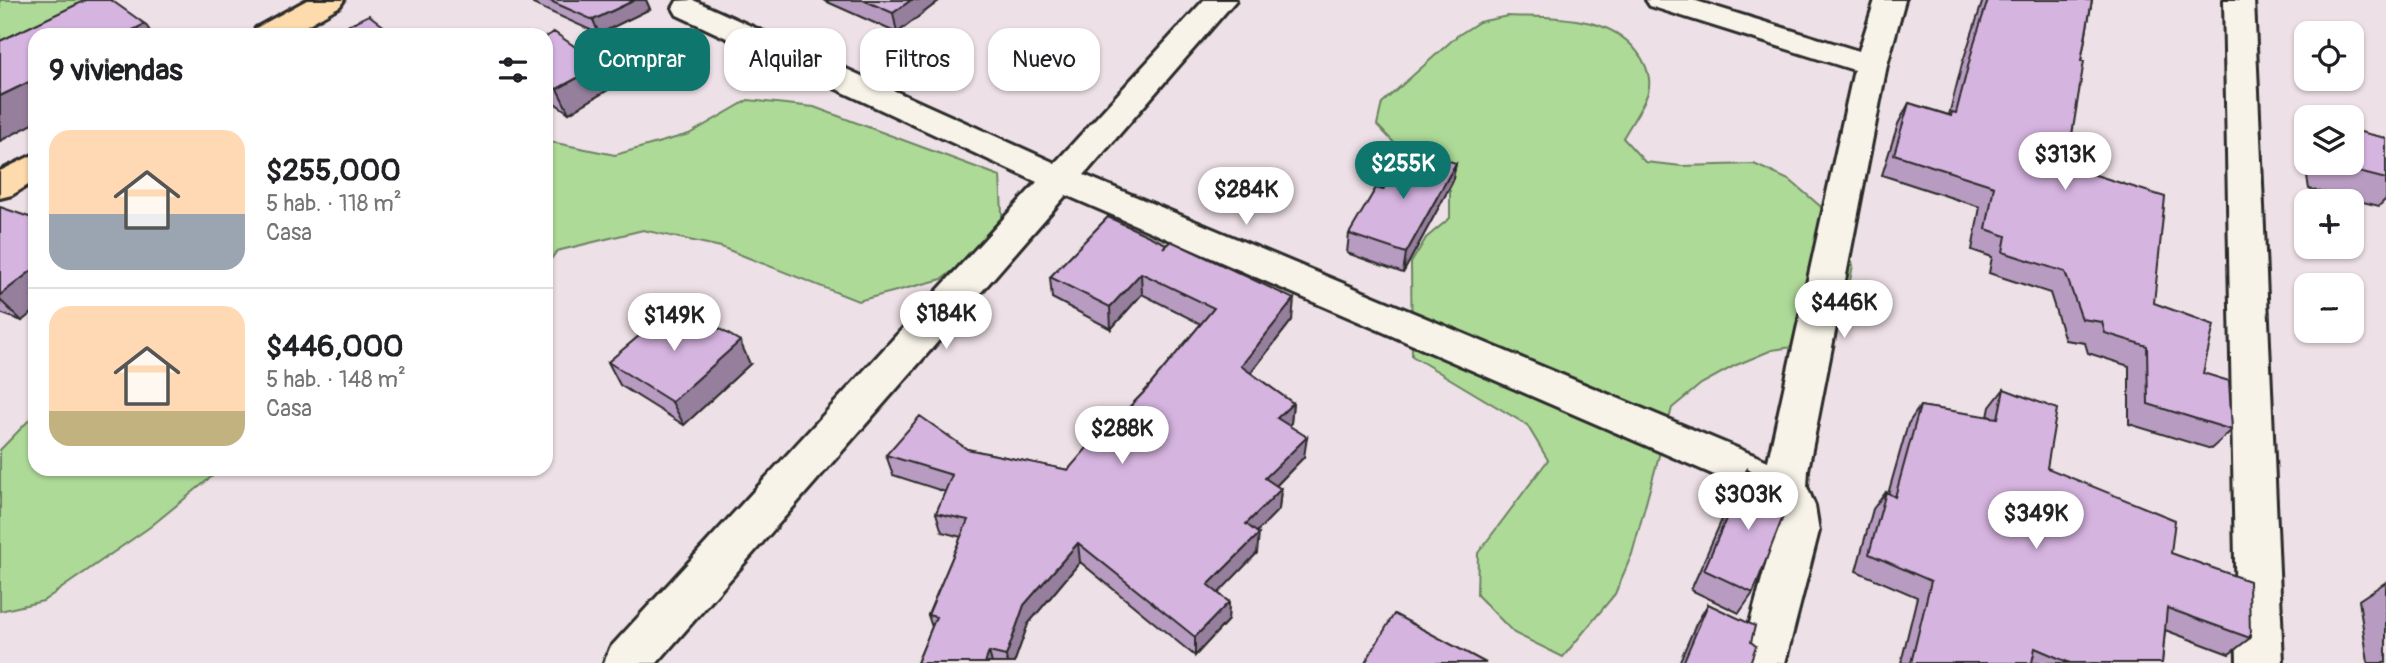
<!DOCTYPE html>
<html lang="es">
<meta charset="utf-8">
<style>
body{margin:0;font-family:Pangolin,sans-serif;background:#f2f2f2;color:#202124;height:100vh;display:flex;flex-direction:column;font-size:26px;white-space:nowrap}
*{box-sizing:border-box;margin:0}
p{font-size:23px;color:#757577}
.icon{flex:none;width:38px;height:38px;fill:none;stroke:currentColor;stroke-width:2;stroke-linecap:round;stroke-linejoin:round}
.map{position:relative;flex:1;overflow:hidden}
.panel{position:absolute;left:28px;top:28px;width:525px;height:448px;display:flex;flex-direction:column;background:#fff;border-radius:21px;box-shadow:0 2px 5px #0004}
.panel>*{flex:none}
.hud{position:absolute;left:574px;top:28px;width:665px;height:63px;display:flex;gap:14px}
.buttons{position:absolute;left:2294px;top:21px;display:grid;gap:14px}
.buttons a{display:grid;place-items:center;width:70px;height:70px;border-radius:14px;background:#fff;box-shadow:0 2px 5px #0004;font-size:35px}
.price{position:absolute;translate:-50% -60px;padding:0 16px;border-radius:24px;background:#fff;color:#222;font-size:23px;line-height:46px;filter:drop-shadow(0 2px 4px #0008)}
.price::after{content:'';position:absolute;left:50%;top:42px;width:21px;height:16px;margin-left:-10px;background:inherit;clip-path:polygon(0 0,100% 0,50% 100%)}
.price.active{background:#0f766e;color:#fff}
ul{padding:0;list-style:none}
li{display:flex;align-items:center;gap:21px;height:175px;padding:0 21px}
li+li{border-top:2px solid #e0e0e0}
li span{display:grid;place-items:center;flex:none;width:196px;height:140px;border-radius:21px;color:#555}
li>.icon{margin-inline-start:auto}
span .icon{width:84px;height:84px;fill:#fffc;stroke-width:1}
li b{font-size:30px}
h2{display:flex;justify-content:space-between;align-items:center;height:84px;padding:0 21px;font-size:30px}
.chip{padding:0 24px;border-radius:21px;background:#fff;box-shadow:0 2px 5px #0004;font-size:24px;line-height:63px}
.chip.active{background:#0f766e;color:#fff}
.map>svg:first-child{display:block}
</style>
<div class="map">
<svg width="2386" height="663" viewBox="0 0 2386 663">
<rect width="100%" height="100%" fill="#ede0e6"/>
<filter id="ink" filterUnits="userSpaceOnUse"><feTurbulence type="fractalNoise" baseFrequency=".0143" numOctaves="2"/><feDisplacementMap in="SourceGraphic" scale="14" xChannelSelector="R" yChannelSelector="G"/><feConvolveMatrix kernelMatrix="1 2 1 2 8 2 1 2 1" color-interpolation-filters="sRGB"/></filter>
<g filter="url(#ink)">
<!-- green -->
<path fill="#aeda98" stroke="#6c8262" stroke-width="2" d="M 0,0 L 112,0 L 80,20 L 35,35 L 0,77 Z
M 1508,16 C 1554,18 1615,13 1642,59 C 1648,69 1652,83 1647,95 C 1641,110 1630,125 1623,138 L 1645,162 L 1682,166 L 1754,164 L 1791,181 L 1820,206 L 1840,234 L 1853,265 L 1842,323 L 1813,344 L 1772,350 L 1734,366 L 1701,384 L 1672,408 L 1632,554 L 1615,594 L 1563,657 L 1514,633 L 1477,595 L 1478,553 L 1548,460 L 1527,425 L 1412,356 L 1411,263 L 1426,238 L 1450,218 L 1450,191 L 1421,171 L 1377,125 L 1382,103 L 1457,36 L 1479,22 Z
M 748,100 L 814,107 L 1000,176 L 1003,232 L 942,279 L 858,301 L 721,247 L 643,230 L 557,251 L 546,266 L 546,141 L 615,155 L 689,134 Z
M 35,414 L 35,469 L 221,469 L 150,527 L 43,601 L 0,611 L 0,450 Z"/>
<g fill="none" stroke-linecap="round" stroke-linejoin="round">
<!-- minor casing -->
<g stroke="#2b2b2b" stroke-width="6">
<path id="minor" d="M 693,0 L 1055,163 L 1204,0 L 1236,0 L 1084,175 L 1768,461 L 1854,70 L 1650,6 L 1646,0 L 1693,0 L 1859,51 L 1875,0 L 1905,0 L 1887,65 L 1808,470 L 1807,487 L 1815,506 L 1819,531 L 1785,663 L 1739,663 L 1775,531 L 1770,499 L 1066,195 L 657,663 L 604,663 L 610,648 L 1037,182 L 677,15 L 673,8 L 677,1 Z
M 2224,0 L 2254,0 L 2283,663 L 2237,663 Z"/>
</g>
<!-- primary casing -->
<g stroke="#2b2b2b" stroke-width="6">
<path id="primary" d="M 307,0 L 344,0 L 340,6 L 290,35 L 251,35 L 256,28 Z
M 35,154 L 35,181 L 12,195 L 0,198 L 0,171 Z"/>
</g>
<!-- minor -->
<use href="#minor" fill="#f7f3e8" fill-rule="evenodd"/>
<!-- primary -->
<use href="#primary" fill="#fedbac" fill-rule="evenodd"/>
</g>
<!-- wall -->
<path fill="#b89bc1" stroke="#2b2b2b" stroke-width="2" d="M 531,0 L 646,0 L 650,9 L 599,34 L 533,4 Z
M 823,0 L 940,0 L 897,33 Z
M 1983,0 L 2092,0 L 2081,61 L 2067,166 L 2154,303 L 2203,373 L 2232,430 L 2211,449 L 2129,424 L 2129,366 L 2088,353 L 2085,343 L 2065,340 L 2050,293 L 1989,273 L 1992,257 L 1972,250 L 1980,207 L 1882,175 L 1898,124 L 1909,103 L 1949,115 L 1962,64 Z
M 546,37 L 601,65 L 611,88 L 569,113 L 546,97 Z
M 2386,138 L 2386,199 L 2379,206 L 2309,189 L 2302,147 L 2306,142 L 2306,163 L 2352,163 Z
M 1456,163 L 1452,183 L 1403,273 L 1347,253 L 1349,234 L 1383,190 Z
M 0,207 L 22,321 L 0,313 Z
M 1108,217 L 1292,320 L 1251,373 L 1293,403 L 1291,423 L 1289,425 L 1304,457 L 1276,486 L 1281,489 L 1279,509 L 1256,532 L 1257,553 L 1218,593 L 1229,602 L 1228,620 L 1195,656 L 1080,562 L 1028,624 L 1014,663 L 917,663 L 932,627 L 928,615 L 961,537 L 942,532 L 936,513 L 946,492 L 893,475 L 886,455 L 967,449 L 1068,470 L 1146,390 L 1201,324 L 1142,294 L 1111,329 L 1052,298 L 1050,277 Z
M 608,362 L 750,364 L 684,425 L 620,385 Z
M 2004,389 L 2047,468 L 2171,553 L 2250,638 L 2229,654 L 2165,630 L 2162,663 L 1901,663 L 1917,597 L 1856,571 L 1873,509 L 1886,492 L 1888,494 L 1908,424 L 1920,406 L 1988,417 L 1990,407 Z
M 1747,470 L 1753,593 L 1739,613 L 1691,590 L 1734,492 Z
M 2386,582 L 2386,663 L 2368,663 L 2359,600 Z
M 1708,604 L 1750,663 L 1679,663 L 1696,624 Z"/>
<!-- shaded-wall -->
<path fill="#967e9d" stroke="#2b2b2b" stroke-width="2" d="M 635,0 L 646,0 L 650,9 L 599,34 L 593,20 Z
M 911,0 L 940,0 L 897,33 L 893,13 Z
M 145,24 L 153,35 L 123,35 Z
M 601,65 L 611,88 L 569,113 L 557,89 Z
M 35,79 L 35,123 L 0,141 L 0,96 Z
M 1456,163 L 1452,183 L 1403,273 L 1406,253 Z
M 35,268 L 35,310 L 22,321 L 0,300 L 0,295 Z
M 1141,273 L 1142,294 L 1111,329 L 1110,307 Z
M 1294,299 L 1292,320 L 1240,387 L 1241,366 Z
M 740,341 L 750,364 L 684,425 L 672,402 Z
M 1293,403 L 1291,423 L 1276,438 L 1277,418 Z
M 1307,437 L 1304,457 L 1264,498 L 1265,478 Z
M 1281,489 L 1279,509 L 1245,544 L 1246,524 Z
M 1259,534 L 1257,553 L 1208,604 L 1208,585 Z
M 1078,543 L 1080,562 L 1028,624 L 1014,663 L 1007,663 L 1006,656 L 1024,605 Z
M 1229,602 L 1228,620 L 1195,656 L 1195,637 Z
M 989,652 L 992,663 L 985,663 Z"/>
<!-- building -->
<path fill="#d6b4e0" stroke="#2b2b2b" stroke-width="2" d="M 86,0 L 111,0 L 145,24 L 123,35 L 35,35 L 35,79 L 0,96 L 0,41 Z
M 548,0 L 635,0 L 593,20 Z
M 863,0 L 911,0 L 893,13 Z
M 1988,0 L 2092,0 L 2081,61 L 2084,61 L 2067,166 L 2165,197 L 2154,303 L 2214,325 L 2203,373 L 2229,381 L 2232,430 L 2148,404 L 2147,346 L 2105,333 L 2102,322 L 2082,319 L 2065,272 L 2003,252 L 2006,236 L 1986,229 L 1994,186 L 1894,154 L 1909,103 L 1951,116 L 1952,112 L 1956,113 L 1974,43 Z
M 369,15 L 395,35 L 328,35 Z
M 554,32 L 601,65 L 557,89 L 546,81 L 546,37 Z
M 2352,130 L 2386,138 L 2386,179 L 2331,165 L 2330,163 L 2352,163 Z
M 1404,148 L 1456,163 L 1406,253 L 1349,234 L 1376,188 L 1383,190 Z
M 0,207 L 35,219 L 35,268 L 0,295 Z
M 1108,217 L 1166,244 L 1163,248 L 1171,241 L 1294,299 L 1241,366 L 1293,403 L 1277,418 L 1307,437 L 1265,478 L 1281,489 L 1246,524 L 1259,534 L 1208,585 L 1229,602 L 1195,637 L 1078,543 L 1024,605 L 1006,656 L 989,652 L 985,663 L 917,663 L 936,617 L 928,615 L 968,520 L 936,513 L 952,475 L 886,455 L 920,416 L 967,449 L 1068,470 L 1118,412 L 1123,414 L 1146,390 L 1214,308 L 1141,273 L 1110,307 L 1050,277 Z
M 677,304 L 740,341 L 672,402 L 608,362 Z
M 2004,389 L 2057,409 L 2047,468 L 2175,520 L 2171,553 L 2249,581 L 2250,638 L 2167,608 L 2162,663 L 2070,663 L 2035,648 L 2032,663 L 1911,663 L 1931,581 L 1869,554 L 1886,492 L 1895,497 L 1920,406 L 1998,418 Z
M 1747,470 L 1783,487 L 1786,509 L 1753,593 L 1704,570 Z
M 1708,604 L 1755,626 L 1751,642 L 1756,646 L 1750,663 L 1683,663 Z
M 1394,614 L 1486,663 L 1365,663 Z"/>
</g>
</svg>
<div class="buttons">
<a><svg class="icon" aria-label="locate" viewBox="0 0 24 24"><circle cx="12" cy="12" r="6"/><path d="M12 2v4M12 18v4M2 12h4M18 12h4"/></svg></a>
<a><svg class="icon" aria-label="layers" viewBox="0 0 24 24"><path d="M12 4l9 5-9 5-9-5zM3 14l9 5 9-5"/></svg></a>
<a>+</a>
<a>−</a>
</div>
<b class="price" style="left:2065px;top:192px">$313K</b>
<b class="price active" style="left:1403px;top:201px">$255K</b>
<b class="price" style="left:1246px;top:227px">$284K</b>
<b class="price" style="left:1844px;top:340px">$446K</b>
<b class="price" style="left:946px;top:351px">$184K</b>
<b class="price" style="left:674px;top:353px">$149K</b>
<b class="price" style="left:1122px;top:466px">$288K</b>
<b class="price" style="left:1748px;top:532px">$303K</b>
<b class="price" style="left:2036px;top:551px">$349K</b>
<div class="hud">
<a class="chip active">Comprar</a>
<a class="chip">Alquilar</a>
<a class="chip">Filtros</a>
<a class="chip">Nuevo</a>
</div>
<section class="panel">
<h2>9 viviendas<svg class="icon" aria-label="filters" viewBox="0 0 24 24"><path d="M4 7h16M4 17h16"/><circle cx="9" cy="7" r="2"/><circle cx="15" cy="17" r="2"/></svg></h2>
<ul>
<li><span style="background:linear-gradient(#ffd9b3 60%,#9aa5b1 0)"><svg class="icon" aria-label="home" viewBox="0 0 24 24"><path d="M3 11l9-7 9 7M6 9v11h12V9"/></svg></span><div><b>$255,000</b><p>5 hab. · 118 m²</p><p>Casa</p></div></li>
<li><span style="background:linear-gradient(#ffd9b3 75%,#c2b280 0)"><svg class="icon" aria-label="home" viewBox="0 0 24 24"><path d="M3 11l9-7 9 7M6 9v11h12V9"/></svg></span><div><b>$446,000</b><p>5 hab. · 148 m²</p><p>Casa</p></div></li>
</ul>
</section>
</div>
